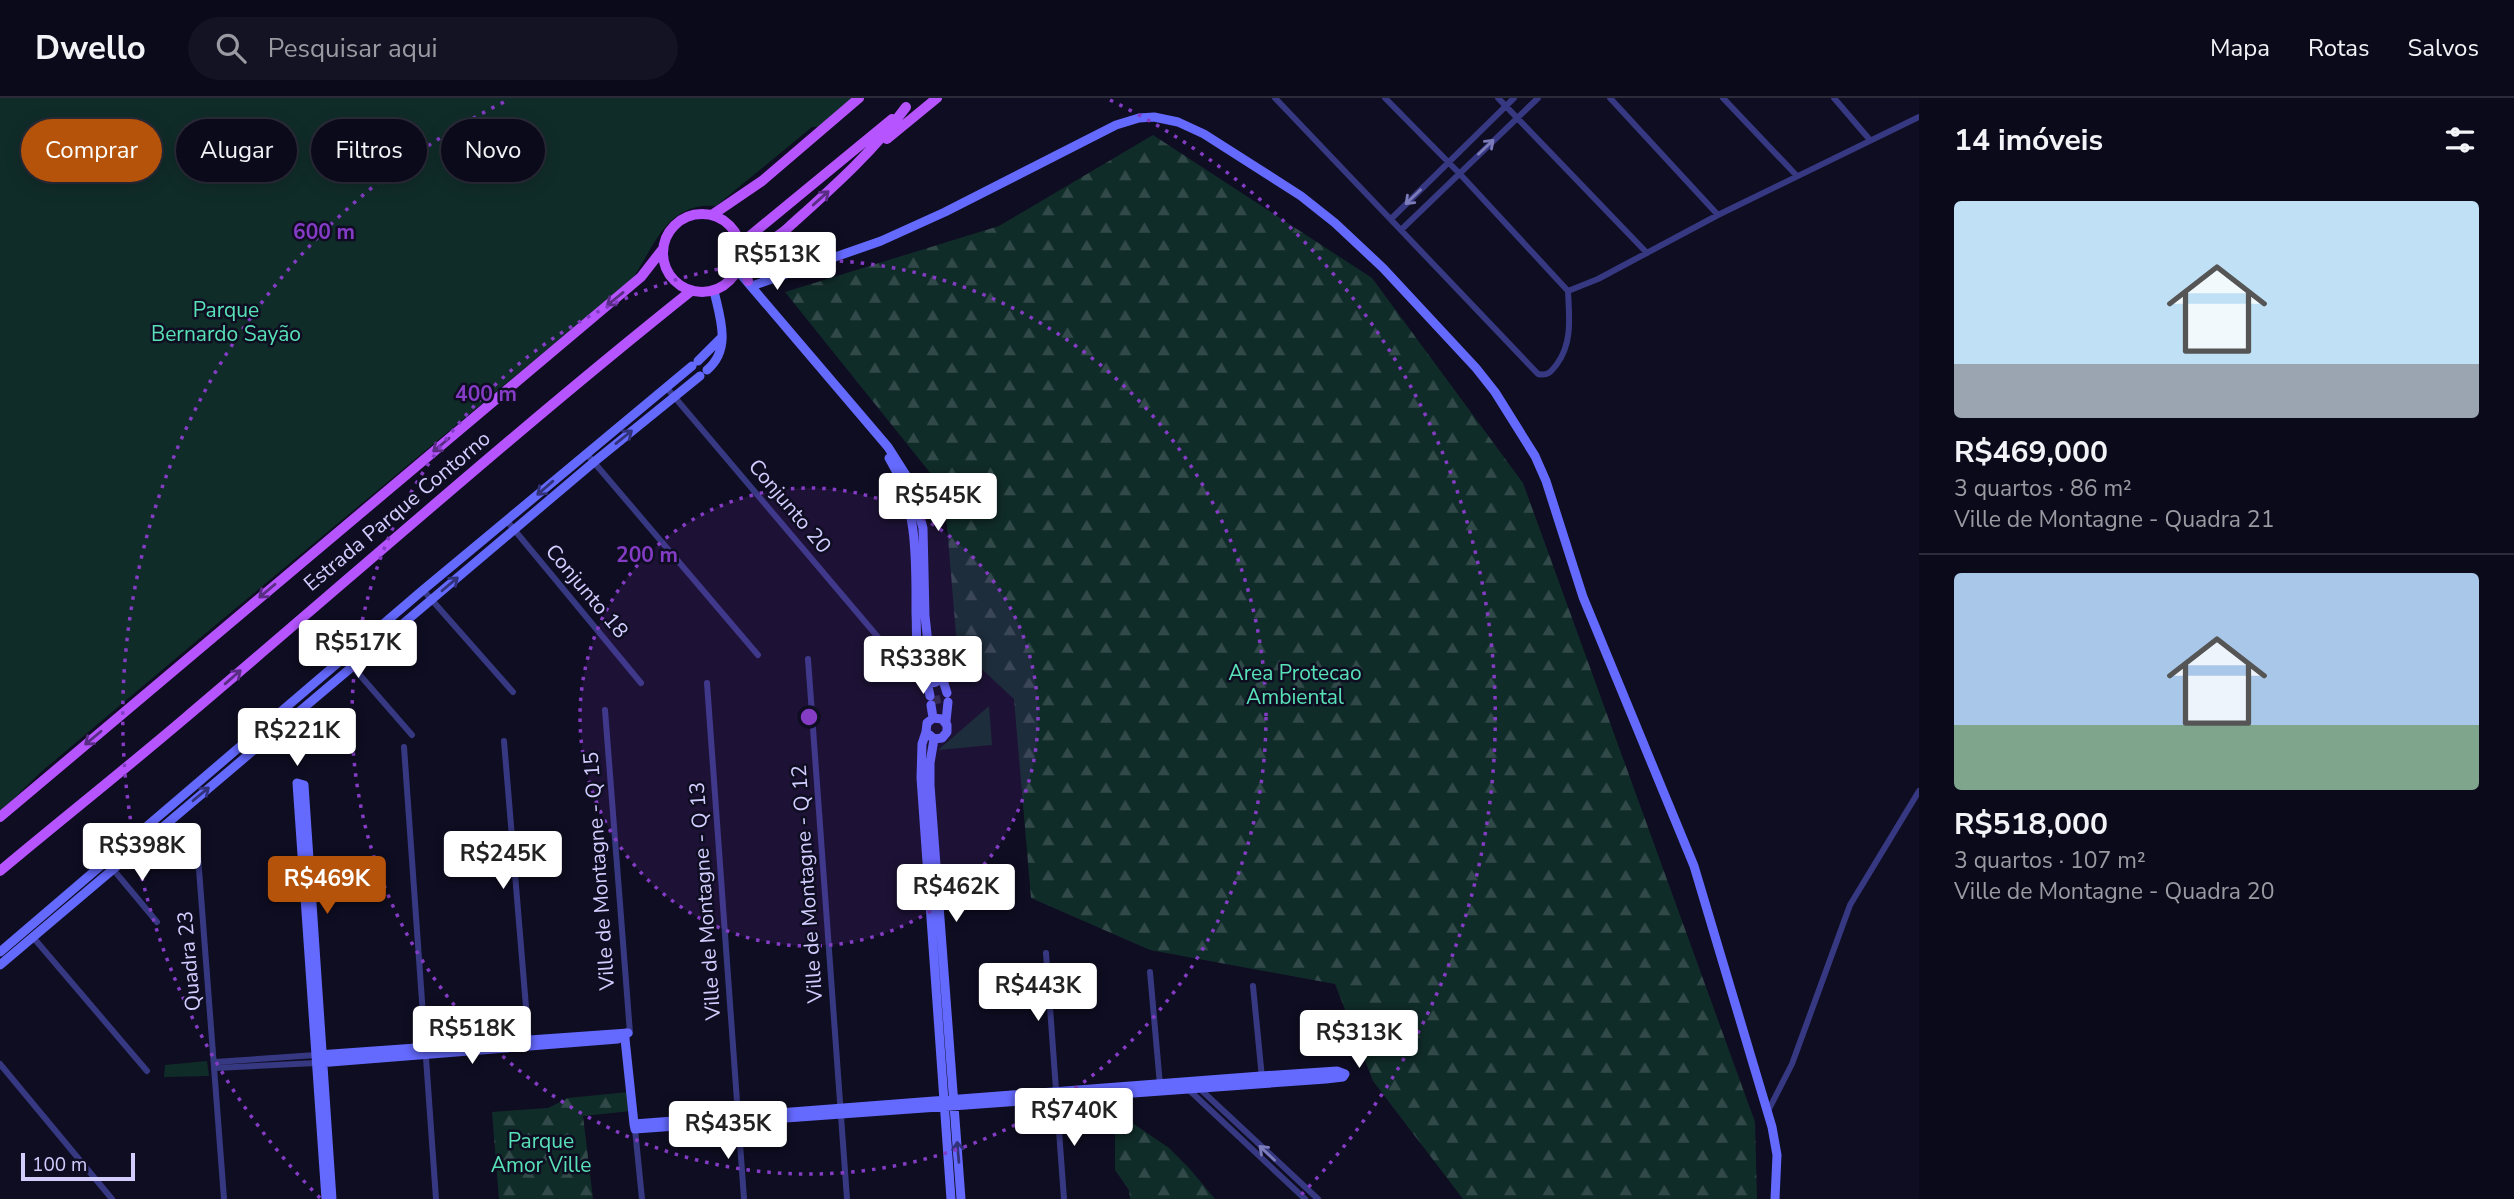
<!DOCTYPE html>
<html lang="pt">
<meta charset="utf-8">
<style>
body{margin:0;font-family:"Nunito Sans",sans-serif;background:#141323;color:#f1f3f6;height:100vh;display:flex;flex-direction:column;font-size:26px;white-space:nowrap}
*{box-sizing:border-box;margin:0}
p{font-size:23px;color:#9a9aa2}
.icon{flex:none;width:38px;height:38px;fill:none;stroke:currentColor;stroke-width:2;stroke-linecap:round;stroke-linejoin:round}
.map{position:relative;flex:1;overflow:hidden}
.side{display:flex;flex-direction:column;background:#0b0a1a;width:595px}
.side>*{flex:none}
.guide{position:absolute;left:21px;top:21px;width:665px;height:63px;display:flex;gap:14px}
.scale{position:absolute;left:21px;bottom:18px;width:114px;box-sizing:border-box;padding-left:7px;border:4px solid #d1ceff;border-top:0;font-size:19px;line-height:24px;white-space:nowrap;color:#d1ceff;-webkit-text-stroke:5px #0f0d22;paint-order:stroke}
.price{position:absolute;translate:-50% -60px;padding:0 16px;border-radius:7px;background:#fff;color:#222;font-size:23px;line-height:46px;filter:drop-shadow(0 2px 4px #0008)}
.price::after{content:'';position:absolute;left:50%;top:42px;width:21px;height:16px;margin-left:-10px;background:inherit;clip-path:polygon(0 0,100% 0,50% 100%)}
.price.selected{background:#b45309;color:#fff}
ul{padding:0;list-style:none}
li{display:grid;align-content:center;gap:14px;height:371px;padding:0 35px}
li+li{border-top:2px solid #2b2b39}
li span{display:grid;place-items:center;height:217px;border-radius:7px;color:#555}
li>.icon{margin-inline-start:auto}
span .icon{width:126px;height:126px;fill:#fffc;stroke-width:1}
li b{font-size:30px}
h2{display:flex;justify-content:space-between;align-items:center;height:84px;padding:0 35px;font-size:30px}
.tag{padding:0 24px;border-radius:32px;background:#0b0a1a;box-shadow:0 4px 18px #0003,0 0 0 2px #2b2b39;font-size:24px;line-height:63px}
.tag.selected{background:#b45309;color:#fff}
header{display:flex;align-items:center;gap:42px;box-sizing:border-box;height:98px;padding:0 35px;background:#0b0a1a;border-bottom:2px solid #2b2b39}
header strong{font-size:33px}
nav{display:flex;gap:38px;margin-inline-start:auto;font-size:24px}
.search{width:490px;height:63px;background:#141323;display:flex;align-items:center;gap:18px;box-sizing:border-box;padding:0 24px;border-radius:38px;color:#9a9aa2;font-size:26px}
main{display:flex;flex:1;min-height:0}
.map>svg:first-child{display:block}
</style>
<header>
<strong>Dwello</strong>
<div class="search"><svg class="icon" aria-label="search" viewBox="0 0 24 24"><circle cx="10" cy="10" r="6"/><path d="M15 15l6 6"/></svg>Pesquisar aqui</div>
<nav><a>Mapa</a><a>Rotas</a><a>Salvos</a></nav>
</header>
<main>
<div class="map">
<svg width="1919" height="1101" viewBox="0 0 1919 1101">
<defs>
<pattern id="forest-firs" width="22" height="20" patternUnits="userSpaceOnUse" patternTransform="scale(1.75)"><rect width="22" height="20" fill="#102c29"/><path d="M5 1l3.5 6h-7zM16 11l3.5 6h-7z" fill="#324949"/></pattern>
</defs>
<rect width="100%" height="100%" fill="#0f0d22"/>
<!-- forest -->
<path fill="url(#forest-firs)" d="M 1153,37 L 1372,180 L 1523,385 L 1755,1024 L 1757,1101 L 1463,1101 L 1373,983 L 1335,886 L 1150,852 L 1031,800 L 1014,601 L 957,548 L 944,392 L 785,194 L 999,128 Z
M 629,994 L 631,1013 L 583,1018 L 593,1101 L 499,1101 L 492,1014 L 548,1010 L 568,1000 Z
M 1128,1022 L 1169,1050 L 1189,1070 L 1215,1101 L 1130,1101 L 1129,1092 L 1115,1072 L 1115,1027 Z"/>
<!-- park -->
<path fill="#102c29" d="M 0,0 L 859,0 L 827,28 L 812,29 L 716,108 C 667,104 656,146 633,180 L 206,535 L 41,674 L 0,714 Z
M 989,608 L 992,647 L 938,652 Z
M 207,963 L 209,978 L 164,979 L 165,967 Z"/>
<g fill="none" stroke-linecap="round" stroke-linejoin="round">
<!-- secondary-tunnel -->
<path stroke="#2c2a43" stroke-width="9" stroke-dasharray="9 4.5" stroke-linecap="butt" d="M 935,598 L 937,606"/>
<!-- street -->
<path stroke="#373882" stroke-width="6" d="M 1275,0 L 1538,276 C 1548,278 1551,274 1557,266 C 1573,244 1569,218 1568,193
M 1385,0 L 1459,75 L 1568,193
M 1498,0 L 1647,155
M 1610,0 L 1718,117
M 1723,0 L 1797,78
M 1834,0 L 1870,42
M 1392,120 L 1514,0
M 1402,131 L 1538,0
M 1568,193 L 1598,181 L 1718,117 L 1919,19
M 666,289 L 888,551
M 586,355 L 758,557
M 507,423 L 641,585
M 423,492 L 513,594
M 345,560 L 412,637
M 808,561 L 847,1101
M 707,585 L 744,1101
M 605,612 L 630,935
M 504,643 L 529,945
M 404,649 L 436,1101
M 198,758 L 224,1101
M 107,764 L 157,824
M 32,838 L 147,973
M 1046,855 L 1064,1101
M 1150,874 L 1160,987
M 1253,888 L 1262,980
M 215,964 L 316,957
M 0,966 L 112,1101
M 216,970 L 317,965
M 1199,990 L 1318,1101
M 1188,991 L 1305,1101
M 1768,1013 L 1792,966 L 1850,807 L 1919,693
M 635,1031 L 642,1101"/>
<!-- secondary -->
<path stroke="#656aff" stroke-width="9" d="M 787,131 C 776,148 777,163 794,175
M 738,173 L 888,349 L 909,382 L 923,430 L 925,518 L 930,563
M 752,188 L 881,143 L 945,114 L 1116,27 L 1139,20 L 1154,19 L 1178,24 L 1204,36 L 1301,98 L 1335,125 L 1383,170 L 1476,270 L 1495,294 L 1535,358 L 1546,383 L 1583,499 L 1694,768 L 1772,1029 L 1777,1057 L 1775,1101
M 698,263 L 721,240
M 707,272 C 732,251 720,220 714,193
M 889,360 C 918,408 916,461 916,515 C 917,533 915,552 921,569
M920 574a11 11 0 1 1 22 0a11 11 0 1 1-22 0Z
M 941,576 L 947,595
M 927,584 L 930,598
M 931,607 L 933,620 L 927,625 L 926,634 L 934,641 L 942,640 L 947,634 L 947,627 L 942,621 L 933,620
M 946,623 L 948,604
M 926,634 L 922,646 L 921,680 L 951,1101
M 934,641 L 930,665 L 930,687 L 961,1101
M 0,854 L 423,492 L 692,268
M 0,867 L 594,364 L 700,278
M 626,935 L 625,941 L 634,1026 L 635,1031 L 1326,981 L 1343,979 L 1345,976 L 1337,973 L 1261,978 L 634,1026
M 318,957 L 628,935
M 318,965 L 618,941
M 326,1101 L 297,685 L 304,687 L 332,1101"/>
<!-- primary -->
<path stroke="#b655ff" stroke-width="10" d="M 887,41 L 937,0
M663 155a39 39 0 1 1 78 0a39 39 0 1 1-78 0Z
M 712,117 L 762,83 L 859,0
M 740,146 L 892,21
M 748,183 C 746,176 744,168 748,162 C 758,148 778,140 790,128 C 832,90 873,54 906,9
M 0,719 L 641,179 L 662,152
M 0,773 C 61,722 124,672 184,621 C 353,478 518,331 691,193"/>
</g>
<!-- one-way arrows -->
<defs><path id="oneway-shaft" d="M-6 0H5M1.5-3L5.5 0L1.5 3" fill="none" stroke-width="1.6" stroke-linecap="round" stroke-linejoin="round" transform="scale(1.75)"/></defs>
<g stroke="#7c7cba">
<use href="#oneway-shaft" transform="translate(1486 49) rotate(-43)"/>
<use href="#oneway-shaft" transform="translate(1413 99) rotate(136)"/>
<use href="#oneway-shaft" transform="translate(1267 1055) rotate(-137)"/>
</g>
<g stroke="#5a2d85">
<use href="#oneway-shaft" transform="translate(821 100) rotate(-42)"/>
<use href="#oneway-shaft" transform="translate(615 201) rotate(141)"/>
<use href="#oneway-shaft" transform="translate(441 347) rotate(140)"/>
<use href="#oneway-shaft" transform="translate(267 493) rotate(140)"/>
<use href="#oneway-shaft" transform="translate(233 579) rotate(-41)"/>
<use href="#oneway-shaft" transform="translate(93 640) rotate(140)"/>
</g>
<g stroke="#31327a">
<use href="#oneway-shaft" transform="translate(624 339) rotate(-39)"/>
<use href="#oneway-shaft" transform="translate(545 390) rotate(139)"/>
<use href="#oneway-shaft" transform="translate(450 486) rotate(-40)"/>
<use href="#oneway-shaft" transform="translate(201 696) rotate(-40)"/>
<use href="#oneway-shaft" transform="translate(958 1054) rotate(-95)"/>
</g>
<!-- distance rings -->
<circle cx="809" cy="619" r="229" fill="#843cc5" fill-opacity=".12"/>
<g fill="none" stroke="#843cc5" stroke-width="3.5" stroke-dasharray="3.5 7">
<circle cx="809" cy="619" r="229"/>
<circle cx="809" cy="619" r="457"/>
<path d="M320 1100A686 686 0 0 1 508 2M1110 2A686 686 0 0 1 1298 1100"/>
</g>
<g text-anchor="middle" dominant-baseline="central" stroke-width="5" stroke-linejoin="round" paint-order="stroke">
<!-- park labels -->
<g font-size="21" fill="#58e1b7" stroke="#0f0d22">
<text x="226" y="212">Parque<tspan x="226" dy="24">Bernardo Sayão</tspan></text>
<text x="1295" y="575">Area Protecao<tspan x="1295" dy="24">Ambiental</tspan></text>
<text x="541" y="1043">Parque<tspan x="541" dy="24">Amor Ville</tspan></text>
</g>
<!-- street labels -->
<g font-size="21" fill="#d1ceff" stroke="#0f0d22">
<text transform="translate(790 408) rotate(50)">Conjunto 20</text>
<text transform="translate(397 413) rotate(-40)">Estrada Parque Contorno</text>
<text transform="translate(587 493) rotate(50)">Conjunto 18</text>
<text transform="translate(599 773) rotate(-94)">Ville de Montagne - Q 15</text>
<text transform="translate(807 786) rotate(-94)">Ville de Montagne - Q 12</text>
<text transform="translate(705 803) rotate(-94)">Ville de Montagne - Q 13</text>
<text transform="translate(189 863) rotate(-95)">Quadra 23</text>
</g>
</g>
<circle cx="809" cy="619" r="10" fill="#843cc5" stroke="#0f0d22" stroke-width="3.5"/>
<g font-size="21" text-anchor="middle" font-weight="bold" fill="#843cc5" stroke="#0f0d22" stroke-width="5" stroke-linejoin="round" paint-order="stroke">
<text x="324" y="141">600 m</text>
<text x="486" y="303">400 m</text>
<text x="647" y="464">200 m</text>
</g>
</svg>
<div class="scale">100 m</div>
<b class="price" style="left:777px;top:194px">R$513K</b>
<b class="price" style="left:938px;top:435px">R$545K</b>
<b class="price" style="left:358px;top:582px">R$517K</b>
<b class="price" style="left:923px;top:598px">R$338K</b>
<b class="price" style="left:297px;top:670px">R$221K</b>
<b class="price" style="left:142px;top:785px">R$398K</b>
<b class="price" style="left:503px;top:793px">R$245K</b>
<b class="price selected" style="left:327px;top:818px">R$469K</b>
<b class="price" style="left:956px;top:826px">R$462K</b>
<b class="price" style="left:1038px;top:925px">R$443K</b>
<b class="price" style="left:472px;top:968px">R$518K</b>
<b class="price" style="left:1359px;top:972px">R$313K</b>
<b class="price" style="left:1074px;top:1050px">R$740K</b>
<b class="price" style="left:728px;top:1063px">R$435K</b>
<div class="guide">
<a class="tag selected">Comprar</a>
<a class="tag">Alugar</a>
<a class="tag">Filtros</a>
<a class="tag">Novo</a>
</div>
</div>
<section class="side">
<h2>14 imóveis<svg class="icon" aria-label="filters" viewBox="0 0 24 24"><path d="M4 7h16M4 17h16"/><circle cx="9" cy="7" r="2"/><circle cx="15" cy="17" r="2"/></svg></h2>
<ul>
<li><span style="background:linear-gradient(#bfe0f5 75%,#9aa5b1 0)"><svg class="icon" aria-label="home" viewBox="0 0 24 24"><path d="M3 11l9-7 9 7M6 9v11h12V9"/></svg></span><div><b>R$469,000</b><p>3 quartos · 86 m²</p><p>Ville de Montagne - Quadra 21</p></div></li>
<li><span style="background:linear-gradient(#a9c7e8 70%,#7fa58c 0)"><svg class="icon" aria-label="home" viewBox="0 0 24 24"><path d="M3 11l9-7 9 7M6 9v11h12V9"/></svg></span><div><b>R$518,000</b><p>3 quartos · 107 m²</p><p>Ville de Montagne - Quadra 20</p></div></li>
</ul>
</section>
</main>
